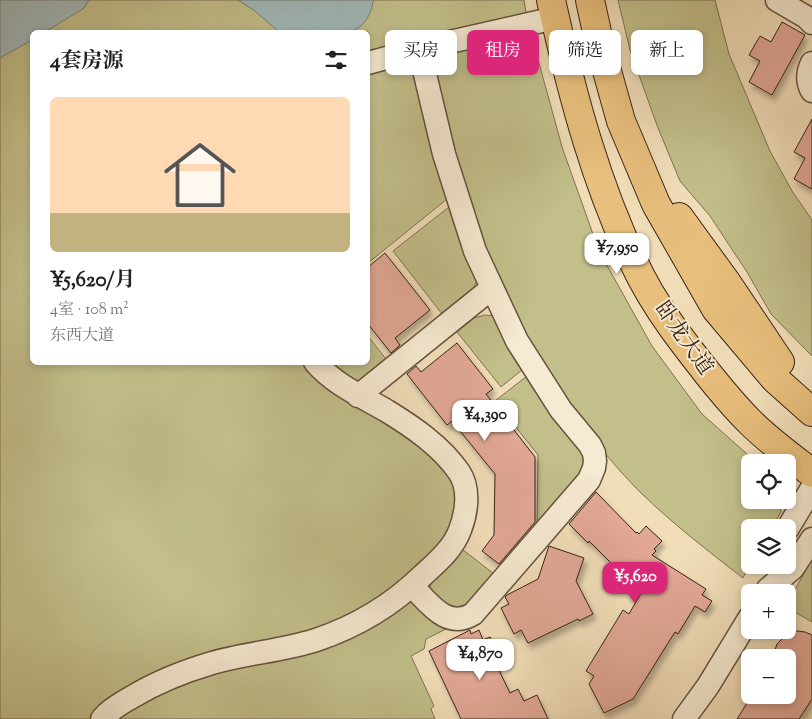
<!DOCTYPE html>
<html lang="zh">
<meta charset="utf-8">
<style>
body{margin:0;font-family:"Sorts Mill Goudy","Noto Serif SC",serif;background:#f6f6f6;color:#222;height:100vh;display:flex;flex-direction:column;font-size:19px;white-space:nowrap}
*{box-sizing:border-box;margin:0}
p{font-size:16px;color:#767676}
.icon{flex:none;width:28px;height:28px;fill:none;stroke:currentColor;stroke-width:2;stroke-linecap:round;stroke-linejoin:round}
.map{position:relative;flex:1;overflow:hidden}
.side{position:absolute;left:30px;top:30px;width:340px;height:335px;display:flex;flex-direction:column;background:#fff;border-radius:8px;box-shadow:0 2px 8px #0003}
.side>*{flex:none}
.guide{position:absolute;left:385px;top:30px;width:351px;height:45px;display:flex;gap:10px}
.controls{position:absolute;left:741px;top:454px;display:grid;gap:10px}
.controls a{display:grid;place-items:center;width:55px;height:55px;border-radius:8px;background:#fff;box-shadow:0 2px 8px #0003;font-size:25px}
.price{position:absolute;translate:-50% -42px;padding:0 11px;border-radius:10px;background:#fff;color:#222;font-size:16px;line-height:32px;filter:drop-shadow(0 1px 2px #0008)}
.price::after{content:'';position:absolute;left:50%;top:30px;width:15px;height:11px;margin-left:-8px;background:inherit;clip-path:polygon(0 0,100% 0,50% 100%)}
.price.selected{background:#db2777;color:#fff}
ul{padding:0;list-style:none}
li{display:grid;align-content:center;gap:10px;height:265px;padding:0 20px}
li+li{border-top:1px solid #e0e0e0}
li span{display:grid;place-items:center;height:155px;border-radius:8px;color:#555}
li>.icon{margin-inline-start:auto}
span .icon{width:90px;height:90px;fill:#fffc;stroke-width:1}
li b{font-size:21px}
h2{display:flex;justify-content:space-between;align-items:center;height:60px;padding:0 20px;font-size:21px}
.chip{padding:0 18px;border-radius:8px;background:#fff;box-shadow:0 2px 8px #0003;font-size:18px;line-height:45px}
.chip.selected{background:#db2777;color:#fff}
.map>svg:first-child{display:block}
</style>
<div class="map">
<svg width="812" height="719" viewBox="0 0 812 719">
<defs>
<filter id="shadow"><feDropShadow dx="3" dy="5.5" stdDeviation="2.5" flood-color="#0004"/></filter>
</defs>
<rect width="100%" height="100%" fill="#f1deb9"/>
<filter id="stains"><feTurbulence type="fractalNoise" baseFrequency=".004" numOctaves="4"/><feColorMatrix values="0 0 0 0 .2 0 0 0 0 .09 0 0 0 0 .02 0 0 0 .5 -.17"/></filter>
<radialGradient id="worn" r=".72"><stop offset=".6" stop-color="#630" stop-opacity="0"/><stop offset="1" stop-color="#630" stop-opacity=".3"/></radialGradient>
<!-- green -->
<path fill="#c2bf8a" stroke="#7e7150" d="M 0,0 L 524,0 L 527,19 L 562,147 L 599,251 L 652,346 L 702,414 L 756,462 L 750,462 L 750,500 L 780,500 L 781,512 L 772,527 L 750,528 L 750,565 L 743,578 C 708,551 673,524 641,493 C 597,449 555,390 524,336 C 497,290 476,242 452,195 L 368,263 L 368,32 L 32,32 L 32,362 L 305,363 L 423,446 L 453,478 L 458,494 L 457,513 L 443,545 L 378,603 L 98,719 L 0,719 Z
M 618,0 L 715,0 L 729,54 L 770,151 L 792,191 L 812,220 L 812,356 L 771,314 L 747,272 L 710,216 L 680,181 L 658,128 L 630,50 Z
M 454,203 L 478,278 L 474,287 L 442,314 L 393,251 Z
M 485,315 L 494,316 L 527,366 L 501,387 L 457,332 L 474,318 Z
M 368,336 L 386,359 L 360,380 L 352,381 L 322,363 L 368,362 Z
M 532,372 L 590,465 L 537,530 L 538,455 L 495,401 Z
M 458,546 L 498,577 L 458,614 L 431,595 C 427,573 444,562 458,546 Z
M 812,559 L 812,622 L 788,608 L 788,602 Z
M 412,599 L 456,624 L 426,639 L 424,649 L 411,656 L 434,706 L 431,709 L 435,719 L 108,719 L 142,696 Z"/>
<!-- water -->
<path fill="#a1b9bb" stroke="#777d79" d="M 0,0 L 89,0 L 84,8 L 45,32 L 32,32 L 32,40 L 0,58 Z
M 238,0 L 373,0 C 372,14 363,29 349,32 L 279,32 L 255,11 Z"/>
<!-- building -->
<path fill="#e1a895" stroke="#392315" filter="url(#shadow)" d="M 782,22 L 805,35 L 772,95 L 749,82 L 760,61 L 749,55 L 760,36 L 771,42 Z
M 812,119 L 812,189 L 794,179 L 805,158 L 794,152 Z
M 385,253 L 430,310 L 395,338 L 400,345 L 391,353 L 368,324 L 368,267 Z
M 457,343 L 493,389 L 486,394 L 535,457 L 535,522 L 499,564 L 482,551 L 494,535 L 495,474 L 452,421 L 447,425 L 407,374 L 416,366 L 421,372 Z
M 596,492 L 636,533 L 637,532 L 639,534 L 646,526 L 662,541 L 654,549 L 656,551 L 652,555 L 706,589 L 702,595 L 712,601 L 705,612 L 695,606 L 678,634 L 675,632 L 633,699 L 604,713 L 589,684 L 594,676 L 586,671 L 623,610 L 629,614 L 641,593 L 589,541 L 588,543 L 569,524 Z
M 549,546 L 584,558 L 576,581 L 593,614 L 579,621 L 578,619 L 528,643 L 521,630 L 514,634 L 501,608 L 509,604 L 505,597 L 507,595 L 538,579 Z
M 470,630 L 471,634 L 479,630 L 483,640 L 490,637 L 499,655 L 493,658 L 510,693 L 518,689 L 524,701 L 537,695 L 548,719 L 461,719 L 429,651 Z
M 797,631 L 805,632 L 812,635 L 812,699 L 799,719 L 737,719 L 752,695 L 788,695 L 788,658 L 772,658 L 777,644 L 783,638 L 789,633 Z"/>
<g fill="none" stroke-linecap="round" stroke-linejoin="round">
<!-- minor casing -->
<g stroke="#67523e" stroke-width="25">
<path id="minor" d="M 777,0 L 806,17 L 812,23
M 368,63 L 419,49 L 555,18
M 812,63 C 807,73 807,82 812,91
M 358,396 L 492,288
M 788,528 L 812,488
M 412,586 C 429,603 447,630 473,614 L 589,480 L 594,468 L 595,461 L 594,453 L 590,445 L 561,410 L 517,341 L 475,251 L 444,154 L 419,49
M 768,589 L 793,568 L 812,539
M 102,719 C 110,709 122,703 132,697 C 157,682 185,671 212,663 C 246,653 282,651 316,640 C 355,627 392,605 422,576 C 437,562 453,549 460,530 C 467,512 470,488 459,472 C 441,446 413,427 387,411 C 361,396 335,385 315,362
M 684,719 L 708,686 L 750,617"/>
</g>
<!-- major casing -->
<g stroke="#392315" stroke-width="30">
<path id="major" d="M 551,0 C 572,95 597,190 641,277 C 654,302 670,325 687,347 C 707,373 727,399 750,422 C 769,441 791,457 812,473
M 590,0 L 600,46 L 621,121 L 656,204 L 716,309 L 775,379 L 812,412
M 679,217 L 727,283 L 780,362"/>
</g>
<!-- minor -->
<use href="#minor" stroke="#f6ead2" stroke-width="22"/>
<!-- major -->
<use href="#major" stroke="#e8bf7c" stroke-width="28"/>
</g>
<g text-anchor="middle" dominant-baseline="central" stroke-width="4" stroke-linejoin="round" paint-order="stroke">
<!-- street labels -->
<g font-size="21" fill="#392315" stroke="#f6ead2">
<text transform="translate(683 339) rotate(55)">卧龙大道</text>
</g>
</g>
<rect width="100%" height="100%" filter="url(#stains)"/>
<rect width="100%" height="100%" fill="url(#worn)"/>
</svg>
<div class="controls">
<a><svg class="icon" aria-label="locate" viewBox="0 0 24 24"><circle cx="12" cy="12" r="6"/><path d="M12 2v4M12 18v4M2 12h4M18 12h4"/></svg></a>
<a><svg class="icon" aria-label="layers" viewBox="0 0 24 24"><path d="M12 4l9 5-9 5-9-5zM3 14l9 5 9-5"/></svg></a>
<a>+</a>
<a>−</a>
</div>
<b class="price" style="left:617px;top:275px">¥7,950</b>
<b class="price" style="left:485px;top:442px">¥4,390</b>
<b class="price selected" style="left:635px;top:604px">¥5,620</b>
<b class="price" style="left:480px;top:681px">¥4,870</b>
<div class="guide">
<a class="chip">买房</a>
<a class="chip selected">租房</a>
<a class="chip">筛选</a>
<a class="chip">新上</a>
</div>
<section class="side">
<h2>4套房源<svg class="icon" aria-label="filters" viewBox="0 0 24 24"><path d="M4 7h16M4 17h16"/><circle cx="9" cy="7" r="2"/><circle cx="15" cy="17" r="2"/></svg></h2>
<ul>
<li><span style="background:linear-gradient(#ffd9b3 75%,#c2b280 0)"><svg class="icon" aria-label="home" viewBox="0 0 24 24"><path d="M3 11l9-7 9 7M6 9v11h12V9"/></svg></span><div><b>¥5,620/月</b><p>4室 · 108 m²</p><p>东西大道</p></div></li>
</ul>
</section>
</div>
